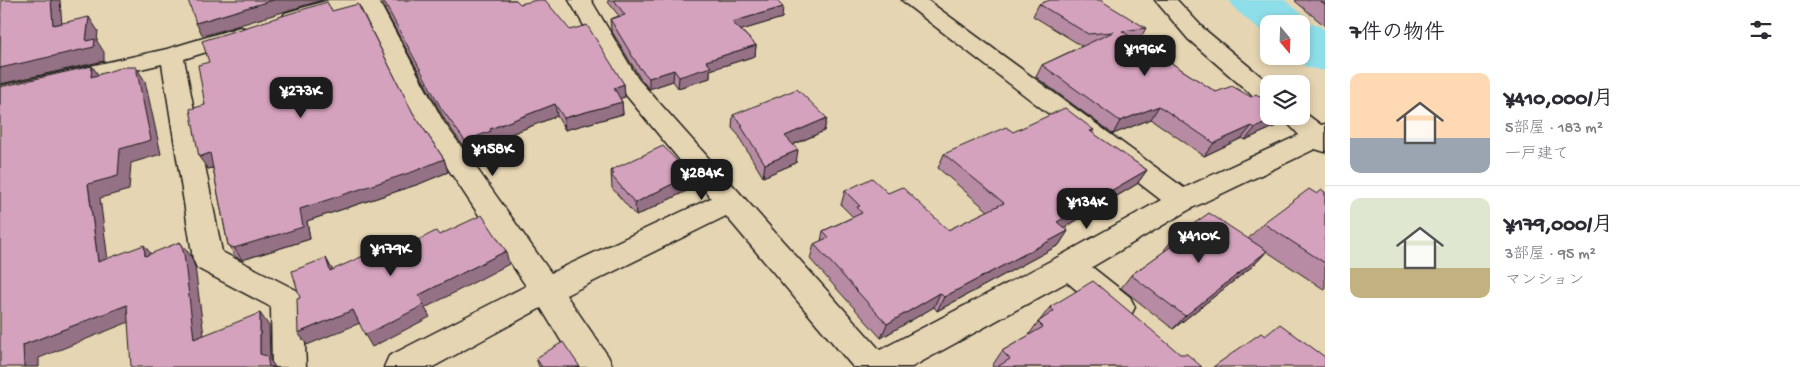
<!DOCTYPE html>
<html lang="ja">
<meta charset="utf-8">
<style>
body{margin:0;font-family:"Gochi Hand","Klee One",sans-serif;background:#f2f2f3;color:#2b2b33;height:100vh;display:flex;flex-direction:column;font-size:19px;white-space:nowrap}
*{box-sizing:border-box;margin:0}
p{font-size:16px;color:#7c7c81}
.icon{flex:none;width:28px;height:28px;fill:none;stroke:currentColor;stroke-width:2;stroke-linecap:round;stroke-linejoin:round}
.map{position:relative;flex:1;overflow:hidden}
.panel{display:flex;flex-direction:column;background:#fff;width:475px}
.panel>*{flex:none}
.needle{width:32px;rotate:161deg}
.tools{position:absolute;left:1260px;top:15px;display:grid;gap:10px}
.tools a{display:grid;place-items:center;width:50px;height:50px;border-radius:10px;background:#fff;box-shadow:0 2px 8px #0003;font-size:25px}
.price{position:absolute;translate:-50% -42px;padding:0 11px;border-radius:10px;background:#1c1c1c;color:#fff;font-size:16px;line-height:32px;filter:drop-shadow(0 1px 2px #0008)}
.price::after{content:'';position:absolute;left:50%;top:30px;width:15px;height:11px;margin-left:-8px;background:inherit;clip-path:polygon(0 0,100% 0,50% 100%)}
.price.on{background:#222;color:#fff}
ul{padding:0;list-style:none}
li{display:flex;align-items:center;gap:15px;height:125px;padding:0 25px}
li+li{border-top:1px solid #e1e1e2}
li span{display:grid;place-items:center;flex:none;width:140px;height:100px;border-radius:10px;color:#555}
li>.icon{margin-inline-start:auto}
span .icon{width:60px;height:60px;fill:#fffc;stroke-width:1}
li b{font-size:21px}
h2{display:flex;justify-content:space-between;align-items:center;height:60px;padding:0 25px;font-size:21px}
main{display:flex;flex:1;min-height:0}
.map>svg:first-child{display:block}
</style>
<main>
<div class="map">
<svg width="1325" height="367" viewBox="0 0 1325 367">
<rect width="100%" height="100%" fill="#e6d5b2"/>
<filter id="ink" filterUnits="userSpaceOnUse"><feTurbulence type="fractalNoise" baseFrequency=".02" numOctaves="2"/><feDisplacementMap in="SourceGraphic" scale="10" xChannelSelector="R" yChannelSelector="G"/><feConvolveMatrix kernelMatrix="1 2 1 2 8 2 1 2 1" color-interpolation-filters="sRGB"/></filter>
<g filter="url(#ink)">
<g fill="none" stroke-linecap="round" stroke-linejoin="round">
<!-- river -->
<path fill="#8edee9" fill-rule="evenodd" d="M 1229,0 L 1284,0 L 1302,13 L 1309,23 L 1319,26 L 1325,30 L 1325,71 L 1306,67 L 1293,56 L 1301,56 L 1301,24 L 1269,24 L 1269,35 L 1266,35 L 1236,10 Z"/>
<!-- minor casing -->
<g stroke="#1c1c1c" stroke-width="3">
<path id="minor" d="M 329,0 L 378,0 L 443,121 L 551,273 L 711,198 L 621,89 L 569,0 L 591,0 L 638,79 L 880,350 L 1058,257 L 1161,200 L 906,4 L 902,0 L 927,0 L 1184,188 L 1299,135 L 1281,116 L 1301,116 L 1301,110 L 1321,125 L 1325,124 L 1325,152 L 1315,149 L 1192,208 L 1092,267 L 1130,297 L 1135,307 L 1130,317 L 1119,320 L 1108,317 L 1067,282 L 912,367 L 853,367 L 726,216 L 566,295 L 608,356 L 613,367 L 577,367 L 541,308 L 433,367 L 384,367 L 389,356 L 526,286 L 419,125 L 359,4 L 293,25 L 285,23 L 282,18 L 285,13 Z
M 1155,0 L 1177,0 L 1204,29 L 1270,84 L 1269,104 L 1260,102 L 1188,39 Z
M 240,27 L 248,29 L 251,34 L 248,39 L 184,59 L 222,252 L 298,291 L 303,300 L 306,367 L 272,367 L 271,307 L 197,268 L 193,259 L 162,64 L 0,102 L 0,86 L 167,49 Z"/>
</g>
<!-- minor -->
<use href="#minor" fill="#e6d5b2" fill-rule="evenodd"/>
</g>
<!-- wall -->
<path fill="#b78ba3" stroke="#1c1c1c" d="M 382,0 L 516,0 L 520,4 L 570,30 L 624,84 L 625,97 L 620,98 L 622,102 L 623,114 L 565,130 L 557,116 L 493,141 L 494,143 L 468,153 L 445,120 L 385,10 Z
M 608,0 L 776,0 L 782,18 L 741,30 L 756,45 L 755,56 L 710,70 L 710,78 L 678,88 L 673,81 L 649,89 L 640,78 L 611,30 L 610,19 L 619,16 L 608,2 Z
M 1296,0 L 1325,0 L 1325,26 L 1295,1 Z
M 1039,4 L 1146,28 L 1139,41 L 1137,41 L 1216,92 L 1269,116 L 1284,116 L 1276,126 L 1245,140 L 1242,138 L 1204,156 L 1151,119 L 1113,134 L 1036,77 L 1042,65 L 1082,46 L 1033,16 Z
M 332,11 L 413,113 L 444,159 L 448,172 L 419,184 L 307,221 L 310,239 L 242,260 L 236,257 L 228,245 L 213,168 L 208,169 L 205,105 L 209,62 Z
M 733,115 L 827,118 L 824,131 L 793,145 L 796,163 L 763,177 L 740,139 L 740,137 L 732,128 Z
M 1094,130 L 1092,133 L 1147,170 L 1137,184 L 1064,228 L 1068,231 L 1059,245 L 937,311 L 934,307 L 881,338 L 810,259 L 814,244 L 821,241 L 823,231 L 853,217 L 841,205 L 845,191 L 888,193 L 948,230 L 988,211 L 938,168 L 944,154 Z
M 611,170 L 690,189 L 636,216 L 612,188 Z
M 1325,192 L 1325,290 L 1248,239 L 1263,223 L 1317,194 Z
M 1175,237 L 1267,251 L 1254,265 L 1173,329 L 1121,288 L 1131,275 L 1165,251 L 1164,250 Z
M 1050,307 L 1180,354 L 1202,367 L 993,367 L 992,366 L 1002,351 L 1028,336 L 1038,322 L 1041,319 Z
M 536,358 L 580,367 L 539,367 Z"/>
<!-- shaded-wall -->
<path fill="#957185" stroke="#1c1c1c" d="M 51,0 L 60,0 L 63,38 L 53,25 Z
M 273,0 L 323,0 L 203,36 L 196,23 Z
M 783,7 L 782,18 L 732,33 L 732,22 Z
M 89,17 L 98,31 L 97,41 L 104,52 L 104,61 L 0,84 L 0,68 L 86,41 Z
M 756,45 L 755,56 L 710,70 L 710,78 L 678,88 L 679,77 L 706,61 Z
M 92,66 L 102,80 L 91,77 Z
M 136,67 L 145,81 L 161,154 L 131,163 L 129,190 L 100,198 L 110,276 L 98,262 L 88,184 Z
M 674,70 L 673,81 L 649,89 L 649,78 Z
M 624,84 L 625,97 L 615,100 L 614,88 Z
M 622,102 L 623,114 L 565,130 L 564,118 Z
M 555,104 L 557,116 L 493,141 L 494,143 L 468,153 L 465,141 L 490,129 Z
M 1159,106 L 1151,119 L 1113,134 L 1120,121 Z
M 1281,116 L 1284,116 L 1276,126 L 1245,140 L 1255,128 Z
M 827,118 L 824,131 L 783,149 L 785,136 Z
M 1252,126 L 1242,138 L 1204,156 L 1214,143 Z
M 798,150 L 796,163 L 763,177 L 765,164 Z
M 210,153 L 218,166 L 208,169 L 199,157 Z
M 444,159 L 448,172 L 419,184 L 307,221 L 310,239 L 242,260 L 234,248 L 300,209 Z
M 1147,170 L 1137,184 L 1048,237 L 1057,222 Z
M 690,175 L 690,189 L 636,216 L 635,203 Z
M 1068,231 L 1059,245 L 937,311 L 944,297 Z
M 180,242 L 191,256 L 195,267 L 206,351 L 194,339 Z
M 144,245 L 155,259 L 145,256 Z
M 506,251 L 509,264 L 425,308 L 430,317 L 372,347 L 365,335 L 419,295 Z
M 1267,251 L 1254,265 L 1173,329 L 1185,316 Z
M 326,258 L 333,271 L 330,271 Z
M 940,293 L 934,307 L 881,338 L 887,324 Z
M 127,305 L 139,318 L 39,358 L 39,367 L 24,367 L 23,345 Z
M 353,310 L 360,323 L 307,345 L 298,333 Z
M 260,313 L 269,326 L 270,360 L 275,367 L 269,367 L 260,354 Z"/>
<!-- building -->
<path fill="#d5a2be" stroke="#1c1c1c" d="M 1,0 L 51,0 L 53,25 L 89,17 L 86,41 L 95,39 L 94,47 L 0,68 Z
M 188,0 L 273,0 L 196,23 Z
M 383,0 L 516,0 L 520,4 L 537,0 L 545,0 L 570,30 L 587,25 L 624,84 L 614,88 L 622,102 L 564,118 L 555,104 L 490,129 L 491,131 L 465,141 L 441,108 Z
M 614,0 L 776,0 L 783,7 L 732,22 L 756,45 L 706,61 L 711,67 L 679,77 L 674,70 L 649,78 L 639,67 L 610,19 L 625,15 Z
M 1050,0 L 1100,0 L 1146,28 L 1122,31 L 1216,92 L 1232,86 L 1251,97 L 1256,94 L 1269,103 L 1269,116 L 1281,116 L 1255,128 L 1252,126 L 1214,143 L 1159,106 L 1120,121 L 1042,65 L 1113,32 L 1088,34 L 1039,4 Z
M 1319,0 L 1325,0 L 1325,4 Z
M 327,2 L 332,11 L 358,4 L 413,113 L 444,159 L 415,171 L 300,209 L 303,227 L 234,248 L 228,245 L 210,153 L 199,157 L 190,109 L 205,105 L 198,65 L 209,62 L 202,41 Z
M 92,66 L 91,77 L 123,67 L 136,67 L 151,140 L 120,149 L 118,176 L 88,184 L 98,262 L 144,245 L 145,256 L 180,242 L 184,254 L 194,339 L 260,313 L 260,354 L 267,356 L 269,367 L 131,367 L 127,305 L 23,345 L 24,367 L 0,367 L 0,87 Z
M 797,89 L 827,118 L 785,136 L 798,150 L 765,164 L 741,126 L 743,125 L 733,115 Z
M 1065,108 L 1094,130 L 1090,131 L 1147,170 L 1057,222 L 1068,231 L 944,297 L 940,293 L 887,324 L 814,244 L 829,237 L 823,231 L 862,213 L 857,207 L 860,206 L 845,191 L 872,178 L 888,193 L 902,187 L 948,230 L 1004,203 L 944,154 L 1006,127 L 1013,132 Z
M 663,146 L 690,175 L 635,203 L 611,175 L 614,174 L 611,170 Z
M 1309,189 L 1317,194 L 1322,190 L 1325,192 L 1325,263 L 1263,223 Z
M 1209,213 L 1267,251 L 1185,316 L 1131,275 L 1180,240 L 1175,237 Z
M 482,215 L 506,251 L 419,295 L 424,305 L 365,335 L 353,310 L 298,333 L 297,299 L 300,298 L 292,271 L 326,258 L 330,271 L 390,244 L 394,252 L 436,231 L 439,235 Z
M 1093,281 L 1180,354 L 1187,354 L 1202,367 L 997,367 L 1010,359 L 1002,351 L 1043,327 L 1038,322 L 1054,311 L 1050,307 Z
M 1280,324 L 1325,357 L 1325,367 L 1213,367 L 1261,333 L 1265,336 Z
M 563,342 L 580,367 L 542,367 L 536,358 Z"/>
</g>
</svg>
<div class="tools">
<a><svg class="needle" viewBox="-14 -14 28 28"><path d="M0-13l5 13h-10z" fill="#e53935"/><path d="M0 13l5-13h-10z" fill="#7c7c81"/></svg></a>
<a><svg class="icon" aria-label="layers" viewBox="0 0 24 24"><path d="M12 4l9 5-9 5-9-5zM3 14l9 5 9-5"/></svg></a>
</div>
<b class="price" style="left:1145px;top:77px">¥196K</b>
<b class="price" style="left:301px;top:119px">¥273K</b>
<b class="price" style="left:493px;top:177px">¥158K</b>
<b class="price" style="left:702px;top:201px">¥284K</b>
<b class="price" style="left:1087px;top:230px">¥134K</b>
<b class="price on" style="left:1199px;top:264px">¥410K</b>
<b class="price" style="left:391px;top:277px">¥179K</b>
</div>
<section class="panel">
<h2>7件の物件<svg class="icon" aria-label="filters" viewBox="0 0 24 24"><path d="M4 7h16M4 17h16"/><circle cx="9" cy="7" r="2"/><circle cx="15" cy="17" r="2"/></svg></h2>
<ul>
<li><span style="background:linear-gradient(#ffd9b3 65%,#9aa5b1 0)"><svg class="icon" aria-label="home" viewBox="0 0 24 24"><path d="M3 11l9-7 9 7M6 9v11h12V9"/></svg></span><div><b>¥410,000/月</b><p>5部屋 · 183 m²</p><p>一戸建て</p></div></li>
<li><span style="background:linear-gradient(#dfe7d0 70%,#c2b280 0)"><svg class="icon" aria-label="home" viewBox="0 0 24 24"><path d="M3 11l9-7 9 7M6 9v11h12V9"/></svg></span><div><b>¥179,000/月</b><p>3部屋 · 95 m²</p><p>マンション</p></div></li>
</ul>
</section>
</main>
